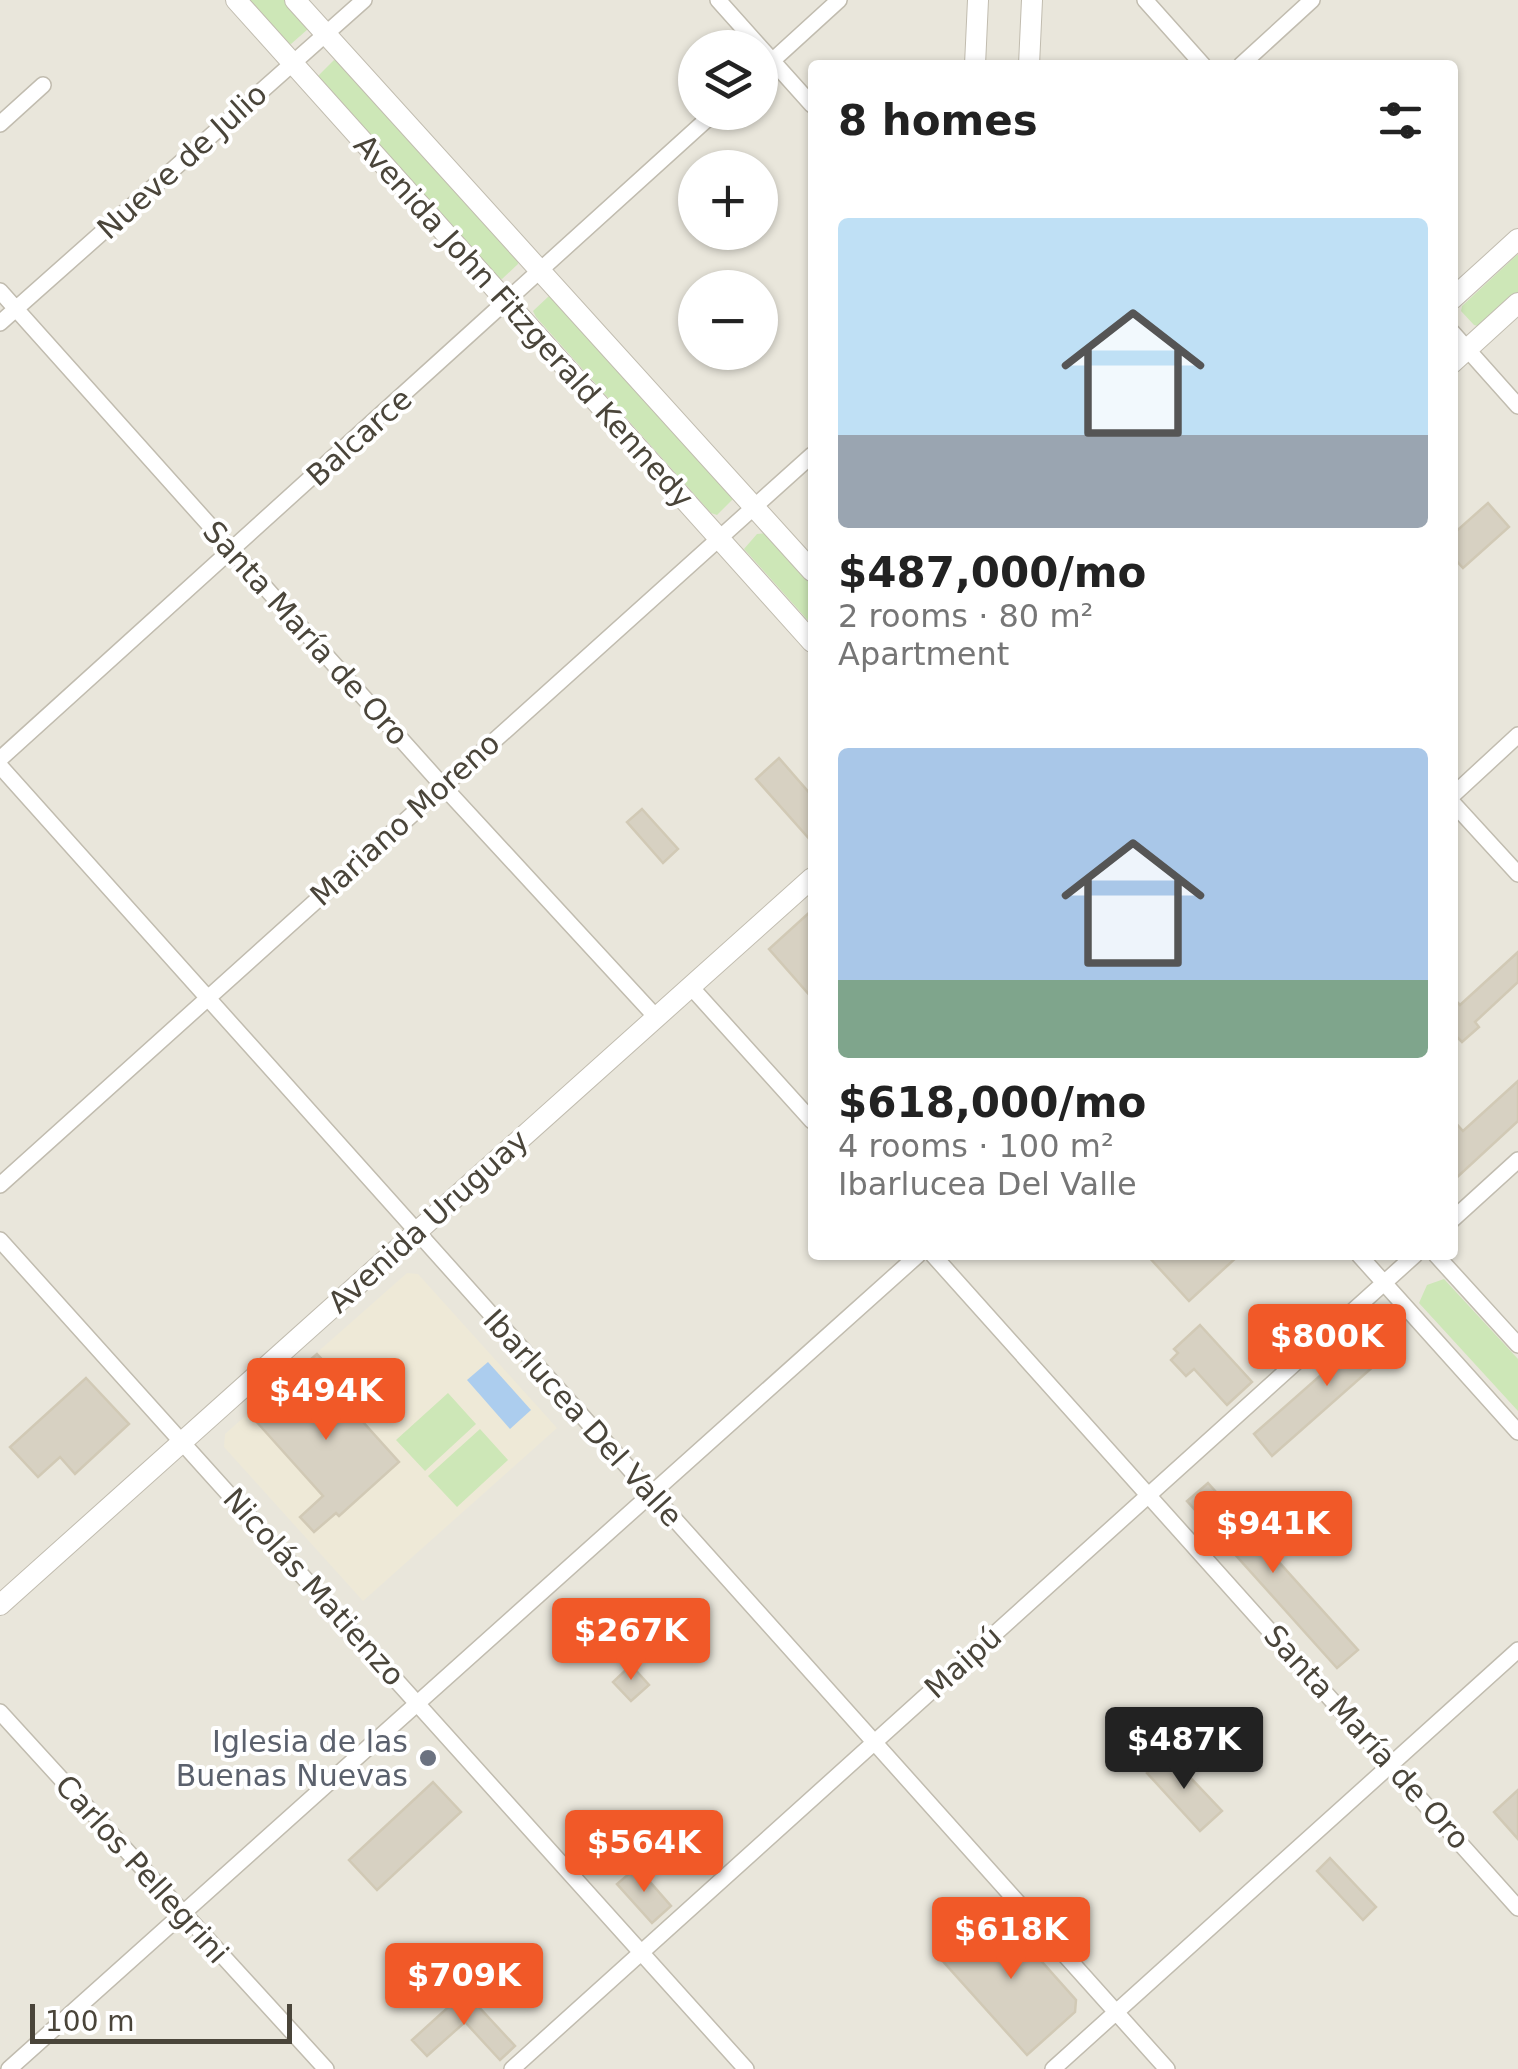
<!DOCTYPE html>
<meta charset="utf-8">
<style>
body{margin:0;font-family:"DejaVu Sans",sans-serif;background:#f2f2f2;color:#222;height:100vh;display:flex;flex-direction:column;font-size:38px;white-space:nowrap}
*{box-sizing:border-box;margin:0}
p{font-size:32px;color:#767676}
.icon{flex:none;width:55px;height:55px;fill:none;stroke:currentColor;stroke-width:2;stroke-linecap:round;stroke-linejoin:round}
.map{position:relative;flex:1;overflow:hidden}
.drawer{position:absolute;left:808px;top:60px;width:650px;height:1200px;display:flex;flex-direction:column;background:#fff;border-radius:10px;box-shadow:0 2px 8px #0004}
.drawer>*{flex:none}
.tools{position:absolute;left:678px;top:30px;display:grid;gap:20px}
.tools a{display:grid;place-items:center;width:100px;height:100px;border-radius:50%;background:#fff;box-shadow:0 2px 8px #0004;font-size:50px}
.scale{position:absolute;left:30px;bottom:25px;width:262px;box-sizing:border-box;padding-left:10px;border:5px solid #4a453a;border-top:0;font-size:28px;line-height:35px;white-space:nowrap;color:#4a453a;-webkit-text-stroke:8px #fff;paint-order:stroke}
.price{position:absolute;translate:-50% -85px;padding:0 22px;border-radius:10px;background:#f15928;color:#fff;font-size:32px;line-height:65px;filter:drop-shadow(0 2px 5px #0008)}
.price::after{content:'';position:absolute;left:50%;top:60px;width:30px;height:22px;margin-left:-15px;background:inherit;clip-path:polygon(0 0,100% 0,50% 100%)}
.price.selected{background:#222;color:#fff}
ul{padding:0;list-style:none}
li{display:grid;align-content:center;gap:20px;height:530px;padding:0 30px}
li span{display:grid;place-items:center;height:310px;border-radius:10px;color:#555}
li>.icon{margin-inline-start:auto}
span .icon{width:180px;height:180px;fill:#fffc;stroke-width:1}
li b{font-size:42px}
h2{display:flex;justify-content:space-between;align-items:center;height:120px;padding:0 30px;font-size:42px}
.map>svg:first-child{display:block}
</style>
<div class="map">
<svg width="1518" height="2069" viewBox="0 0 1518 2069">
<rect width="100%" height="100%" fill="#f5f4ec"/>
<!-- residential -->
<path fill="#e9e6db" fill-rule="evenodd" d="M 0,0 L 1518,0 L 1518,2069 L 0,2069 ZM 695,48 L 760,48 L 760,112 L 695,112 ZM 812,65 L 1452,65 L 1452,1255 L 812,1255 ZM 695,168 L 760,168 L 760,232 L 695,232 ZM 695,288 L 760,288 L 760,352 L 695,352 Z"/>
<!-- education -->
<path fill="#eee9d7" d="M 407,1273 L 418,1274 L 557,1428 L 363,1601 L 224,1447 L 225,1434 Z"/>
<!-- green -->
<path fill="#cde7b7" d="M 247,0 L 287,0 L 306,21 L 308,29 L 291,44 L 285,42 Z
M 334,60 L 341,62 L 517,257 L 518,264 L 502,279 L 496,277 L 320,81 L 318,76 Z
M 1518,254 L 1518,293 L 1481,327 L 1474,325 L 1461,311 L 1462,306 Z
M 549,296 L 556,298 L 732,492 L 733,499 L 717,515 L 711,513 L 536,317 L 533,311 Z
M 766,533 L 812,583 L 812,625 L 744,549 L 757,534 Z
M 1444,1279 L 1518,1359 L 1518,1411 L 1419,1303 L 1427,1285 Z
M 448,1393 L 476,1424 L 425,1471 L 396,1440 Z
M 480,1429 L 508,1460 L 457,1507 L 428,1476 Z"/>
<!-- water -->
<path fill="#accdee" d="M 488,1362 L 531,1410 L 510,1429 L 467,1380 Z"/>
<!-- building -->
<path fill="#d7d1c2" stroke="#d1c9b5" stroke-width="2.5" d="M 1488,503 L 1509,527 L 1463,568 L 1452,556 L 1452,535 Z
M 779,758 L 812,796 L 812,842 L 756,779 Z
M 642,809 L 678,849 L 663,863 L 627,822 Z
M 812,910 L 812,998 L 769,949 Z
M 1518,952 L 1518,982 L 1475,1022 L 1479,1027 L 1462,1042 L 1452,1032 L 1452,997 L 1460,1005 Z
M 1518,1081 L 1518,1121 L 1452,1182 L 1452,1119 L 1463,1131 Z
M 1147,1255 L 1239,1255 L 1189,1301 Z
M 1381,1322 L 1400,1343 L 1272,1456 L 1254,1434 Z
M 1200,1325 L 1252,1382 L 1227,1405 L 1194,1369 L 1186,1376 L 1171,1360 L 1178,1353 L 1174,1349 Z
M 317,1354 L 336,1374 L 327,1382 L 399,1462 L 339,1516 L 336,1513 L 314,1532 L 300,1517 L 323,1496 L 254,1419 L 309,1370 L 304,1365 Z
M 86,1378 L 129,1424 L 75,1474 L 60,1457 L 38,1477 L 10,1447 Z
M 1208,1483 L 1358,1650 L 1337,1668 L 1187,1501 Z
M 631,1665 L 649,1685 L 631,1701 L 613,1682 Z
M 1168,1754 L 1222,1811 L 1200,1831 L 1147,1773 Z
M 433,1782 L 461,1812 L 377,1890 L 349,1860 Z
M 1518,1790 L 1518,1839 L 1494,1812 Z
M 1330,1858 L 1376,1907 L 1363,1920 L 1317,1871 Z
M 637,1867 L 671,1906 L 652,1923 L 617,1884 Z
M 995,1909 L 1076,2000 L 1075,2012 L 1027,2055 L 940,1958 Z
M 465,1992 L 515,2046 L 500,2060 L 465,2022 L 427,2056 L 412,2040 Z"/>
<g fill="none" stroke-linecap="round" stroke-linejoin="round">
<!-- minor casing -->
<g stroke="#c1bcaf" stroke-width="18">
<path id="minor" d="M 718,0 L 812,105
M 1145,0 L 1203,65
M 1241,65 L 1312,0
M 760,72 L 839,0
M 0,124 L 43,85
M 0,291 L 442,785 L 656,1017
M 0,323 L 364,0
M 1452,332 L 1518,406
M 0,759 L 715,112
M 0,766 L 1167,2069
M 1452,796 L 1518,735
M 1452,802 L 1518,874
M 691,987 L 812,1121
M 0,1185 L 812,455
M 1452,1220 L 1518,1160
M 0,1240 L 746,2069
M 933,1255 L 1518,1908
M 1359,1255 L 1518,1432
M 1436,1255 L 1518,1345
M 0,1712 L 326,2069
M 9,2069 L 918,1255
M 512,2069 L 1415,1255
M 1053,2069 L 1518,1650"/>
</g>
<!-- tertiary casing -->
<g stroke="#c1bcaf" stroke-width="22">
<path id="tertiary" d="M 236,0 L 812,642
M 295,0 L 812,571
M 975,65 L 978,0
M 1029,65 L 1032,0
M 1452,299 L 1518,239
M 1452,363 L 1518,303
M 0,1605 L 812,878"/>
</g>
<!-- minor -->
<use href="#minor" stroke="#fff" stroke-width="15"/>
<!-- tertiary -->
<use href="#tertiary" stroke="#fff" stroke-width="20"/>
</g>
<!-- markers -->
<circle fill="#6b7280" stroke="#fff" stroke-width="4" cx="428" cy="1758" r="10"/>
<g text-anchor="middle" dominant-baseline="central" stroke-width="8" stroke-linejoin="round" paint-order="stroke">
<!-- street labels -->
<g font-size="30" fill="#4a453a" stroke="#fff">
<text transform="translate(182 161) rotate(-42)">Nueve de Julio</text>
<text transform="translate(524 321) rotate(48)">Avenida John Fitzgerald Kennedy</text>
<text transform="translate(359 437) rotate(-42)">Balcarce</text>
<text transform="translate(306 633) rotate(48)">Santa María de Oro</text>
<text transform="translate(405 819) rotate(-42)">Mariano Moreno</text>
<text transform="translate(428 1221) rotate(-42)">Avenida Uruguay</text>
<text transform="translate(583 1418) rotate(48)">Ibarlucea Del Valle</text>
<text transform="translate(314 1587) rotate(48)">Nicolás Matienzo</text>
<text transform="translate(963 1662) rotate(-42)">Maipú</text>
<text transform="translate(1367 1737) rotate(48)">Santa María de Oro</text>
<text transform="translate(142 1869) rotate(48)">Carlos Pellegrini</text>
</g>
<!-- worship labels -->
<g font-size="30" fill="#5b616d" stroke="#fff" text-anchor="end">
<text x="408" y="1741">Iglesia de las<tspan x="408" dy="34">Buenas Nuevas</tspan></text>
</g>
</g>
</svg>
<div class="tools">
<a><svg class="icon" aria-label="layers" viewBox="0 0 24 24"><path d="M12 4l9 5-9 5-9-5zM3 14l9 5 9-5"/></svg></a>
<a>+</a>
<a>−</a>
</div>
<div class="scale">100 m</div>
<b class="price" style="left:1327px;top:1389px">$800K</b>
<b class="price" style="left:326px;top:1443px">$494K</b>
<b class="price" style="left:1273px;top:1576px">$941K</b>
<b class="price" style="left:631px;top:1683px">$267K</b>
<b class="price selected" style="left:1184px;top:1792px">$487K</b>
<b class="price" style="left:644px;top:1895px">$564K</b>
<b class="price" style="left:1011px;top:1982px">$618K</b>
<b class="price" style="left:464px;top:2028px">$709K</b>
<section class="drawer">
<h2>8 homes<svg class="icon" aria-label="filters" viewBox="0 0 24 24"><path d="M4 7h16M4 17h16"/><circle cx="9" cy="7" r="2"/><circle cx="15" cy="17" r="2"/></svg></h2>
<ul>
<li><span style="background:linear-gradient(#bfe0f5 70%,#9aa5b1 0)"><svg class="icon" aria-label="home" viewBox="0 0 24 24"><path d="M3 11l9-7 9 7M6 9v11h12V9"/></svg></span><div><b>$487,000/mo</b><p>2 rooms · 80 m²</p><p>Apartment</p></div></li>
<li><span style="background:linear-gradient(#a9c7e8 75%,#7fa58c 0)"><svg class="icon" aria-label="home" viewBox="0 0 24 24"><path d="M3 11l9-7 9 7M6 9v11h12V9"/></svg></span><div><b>$618,000/mo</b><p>4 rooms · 100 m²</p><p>Ibarlucea Del Valle</p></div></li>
</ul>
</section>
</div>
